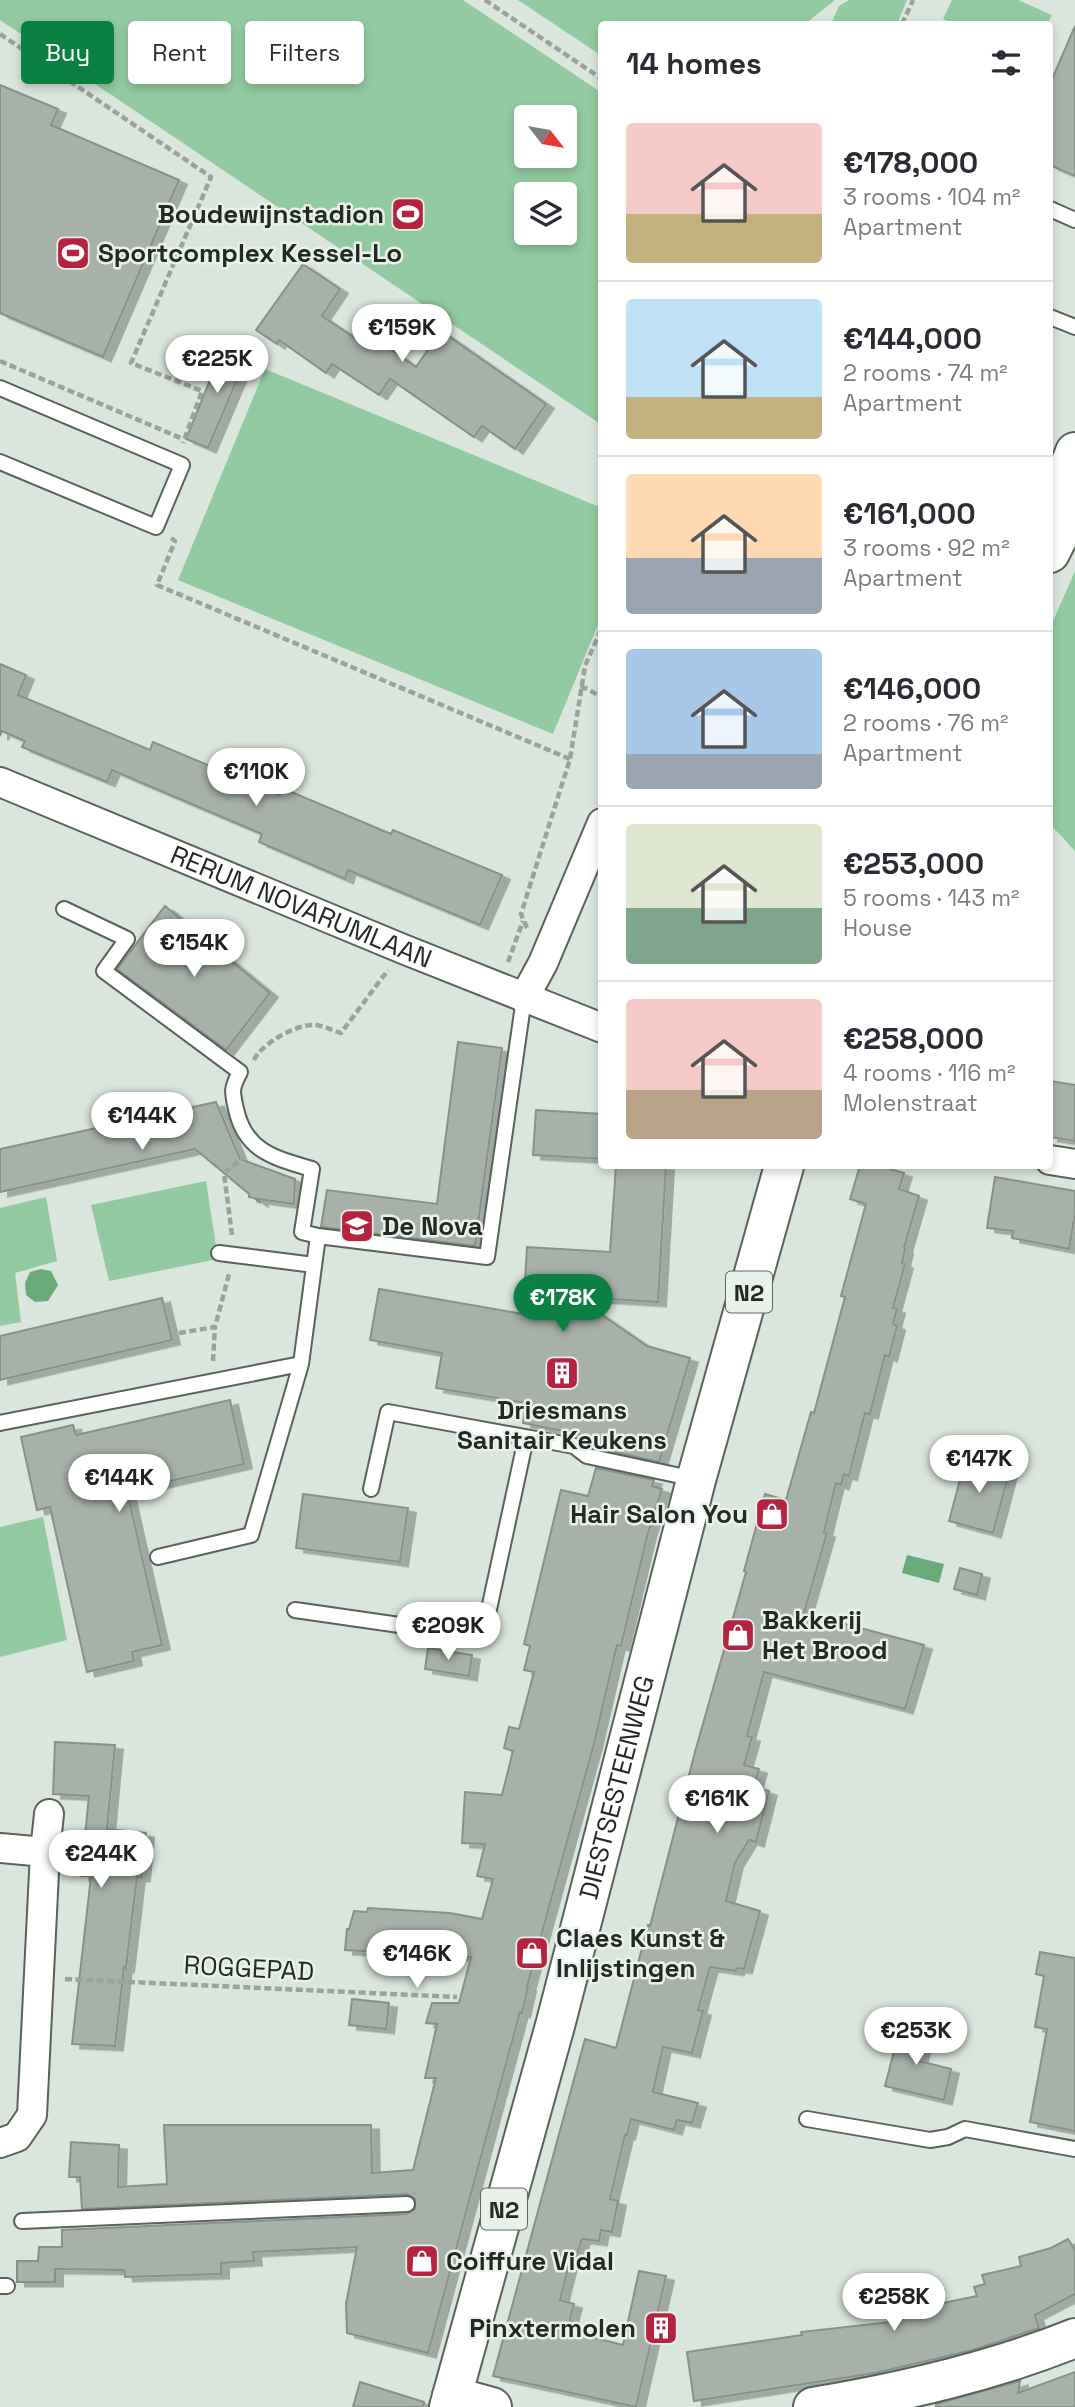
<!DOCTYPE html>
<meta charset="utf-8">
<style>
body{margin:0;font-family:"Space Grotesk",sans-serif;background:#f2f2f3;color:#2b2b33;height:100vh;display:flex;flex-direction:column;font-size:26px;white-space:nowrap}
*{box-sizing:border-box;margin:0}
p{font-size:23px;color:#7c7c81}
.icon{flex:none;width:38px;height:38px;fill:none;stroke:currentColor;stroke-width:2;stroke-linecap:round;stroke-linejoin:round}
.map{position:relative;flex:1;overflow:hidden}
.drawer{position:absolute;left:598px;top:21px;width:455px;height:1148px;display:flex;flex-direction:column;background:#fff;border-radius:7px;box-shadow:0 4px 10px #0003}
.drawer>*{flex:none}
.hud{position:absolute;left:21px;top:21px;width:472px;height:63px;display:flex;gap:14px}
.needle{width:46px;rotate:121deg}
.controls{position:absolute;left:514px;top:105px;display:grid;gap:14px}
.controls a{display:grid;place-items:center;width:63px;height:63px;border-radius:7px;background:#fff;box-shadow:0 4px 10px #0003;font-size:35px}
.price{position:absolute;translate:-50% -60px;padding:0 16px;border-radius:24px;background:#fff;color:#222;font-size:23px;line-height:46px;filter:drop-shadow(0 2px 4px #0008)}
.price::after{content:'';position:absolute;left:50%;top:42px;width:21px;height:16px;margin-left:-10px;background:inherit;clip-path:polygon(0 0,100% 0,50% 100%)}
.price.active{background:#0b8043;color:#fff}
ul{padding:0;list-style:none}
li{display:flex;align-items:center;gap:21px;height:175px;padding:0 28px}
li+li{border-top:2px solid #e1e1e2}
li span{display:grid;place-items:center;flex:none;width:196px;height:140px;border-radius:7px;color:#555}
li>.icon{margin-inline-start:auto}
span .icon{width:84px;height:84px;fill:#fffc;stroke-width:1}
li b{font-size:30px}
h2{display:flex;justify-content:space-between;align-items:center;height:84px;padding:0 28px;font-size:30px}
.tag{padding:0 24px;border-radius:7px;background:#fff;box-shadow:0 4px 10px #0003;font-size:24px;line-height:63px}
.tag.active{background:#0b8043;color:#fff}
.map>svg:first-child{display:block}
</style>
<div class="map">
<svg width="1075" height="2407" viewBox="0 0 1075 2407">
<defs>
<filter id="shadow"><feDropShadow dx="8" dy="4.5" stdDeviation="0" flood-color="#0004"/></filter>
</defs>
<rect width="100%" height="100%" fill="#dae5dd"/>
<!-- green -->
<path fill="#93caa1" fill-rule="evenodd" d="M 0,0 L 463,0 L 602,93 L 602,425 L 0,20 ZM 527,117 L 565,117 L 565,156 L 527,156 ZM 527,194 L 565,194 L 565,233 L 527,233 Z
M 518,0 L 835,0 L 805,24 L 602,24 L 602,56 Z
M 849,0 L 907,0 L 897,24 L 831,24 L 839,6 Z
M 952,0 L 1018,0 L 1052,15 L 1047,24 L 955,24 L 943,19 Z
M 265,369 L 602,508 L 602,615 L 553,734 L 178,580 Z
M 1075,571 L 1075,851 L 1050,824 L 1050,628 Z
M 206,1181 L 218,1259 L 109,1281 L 91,1205 Z
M 46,1197 L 57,1261 L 15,1273 L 21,1322 L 0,1326 L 0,1208 Z
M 43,1517 L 67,1640 L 0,1657 L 0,1527 Z"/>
<!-- water -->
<path fill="#68aa7a" d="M 41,1269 L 51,1271 L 58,1285 L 48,1301 L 35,1302 L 26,1295 L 25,1283 L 30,1272 Z
M 907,1555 L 944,1564 L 939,1583 L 902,1573 Z"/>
<!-- building -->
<path fill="#a7b1a9" stroke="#879189" stroke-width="2" filter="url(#shadow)" d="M 1075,26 L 1075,176 L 1050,165 L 1050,84 Z
M 0,85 L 58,109 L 51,125 L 179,180 L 103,357 L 0,313 Z
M 303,264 L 340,289 L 322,316 L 358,340 L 364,331 L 416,367 L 441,331 L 546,404 L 515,449 L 482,426 L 474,437 L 390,379 L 379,395 L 332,364 L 326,373 L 279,340 L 277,344 L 256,330 Z
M 225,343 L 248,354 L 208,448 L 186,439 Z
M 0,664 L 26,675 L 18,695 L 150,750 L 153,742 L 279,795 L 282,788 L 391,834 L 393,830 L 502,875 L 480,925 L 348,870 L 345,879 L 259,842 L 262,834 L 112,770 L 107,782 L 22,747 L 25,741 L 2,731 L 0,736 Z
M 165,906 L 270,993 L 226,1050 L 117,969 Z
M 458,1042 L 502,1048 L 475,1246 L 321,1227 L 327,1190 L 437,1204 Z
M 1050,1081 L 1075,1085 L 1075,1141 L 1050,1137 Z
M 216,1102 L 240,1159 L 295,1179 L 294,1204 L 258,1199 L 261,1203 L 254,1198 L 249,1197 L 249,1194 L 195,1149 L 0,1192 L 0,1149 Z
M 536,1110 L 602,1114 L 602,1159 L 533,1155 Z
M 616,1166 L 666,1166 L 658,1302 L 576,1297 L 647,1346 L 690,1358 L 659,1462 L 601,1449 L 602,1445 L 591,1442 L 592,1437 L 523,1423 L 526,1403 L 436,1388 L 442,1353 L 370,1340 L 379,1289 L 523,1314 L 527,1247 L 610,1252 Z
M 860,1166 L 879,1166 L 904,1173 L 899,1189 L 919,1196 L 904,1248 L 905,1249 L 902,1263 L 905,1264 L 893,1308 L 897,1309 L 893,1324 L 897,1326 L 889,1357 L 885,1355 L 870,1414 L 865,1413 L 849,1476 L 844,1474 L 841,1485 L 836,1483 L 824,1532 L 827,1533 L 804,1613 L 924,1645 L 905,1709 L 764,1672 L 747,1736 L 752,1737 L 744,1765 L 759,1769 L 754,1787 L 769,1791 L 756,1842 L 749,1840 L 735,1863 L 726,1901 L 760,1911 L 744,1969 L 737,1968 L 736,1971 L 710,1967 L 698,2010 L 703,2011 L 692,2053 L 663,2047 L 653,2092 L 698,2103 L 692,2123 L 677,2120 L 674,2130 L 631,2119 L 627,2135 L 625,2135 L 610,2199 L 618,2201 L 612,2232 L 601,2230 L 599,2241 L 582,2239 L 576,2258 L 571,2257 L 560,2300 L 574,2304 L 567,2331 L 623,2345 L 639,2271 L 666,2276 L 636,2407 L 493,2376 L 585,2039 L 616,2048 L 648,1925 L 650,1926 L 695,1752 L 746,1572 L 744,1571 L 765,1494 L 786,1500 L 811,1412 L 814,1413 L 845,1297 L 841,1296 L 866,1204 L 850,1199 Z
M 995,1177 L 1075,1191 L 1075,1214 L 1069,1249 L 1012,1238 L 1013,1231 L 987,1228 Z
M 162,1298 L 172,1340 L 0,1380 L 0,1336 Z
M 230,1400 L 244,1464 L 127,1491 L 162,1645 L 132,1652 L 134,1661 L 87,1672 L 50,1507 L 37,1510 L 21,1437 L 73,1425 L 76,1435 Z
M 966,1457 L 1010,1469 L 993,1533 L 949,1521 Z
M 596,1468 L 654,1480 L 652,1486 L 662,1489 L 648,1533 L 621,1646 L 617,1645 L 594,1744 L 527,1987 L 528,1987 L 522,2013 L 520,2012 L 428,2353 L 347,2333 L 346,2304 L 357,2247 L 253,2252 L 254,2261 L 221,2263 L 221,2274 L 125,2277 L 124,2270 L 55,2269 L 55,2282 L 17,2282 L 17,2261 L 38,2261 L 39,2247 L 62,2247 L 62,2230 L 407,2214 L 415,2209 L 415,2199 L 407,2194 L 82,2209 L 80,2177 L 69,2177 L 71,2142 L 119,2145 L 118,2187 L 167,2184 L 164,2125 L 371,2125 L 372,2173 L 413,2170 L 436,2078 L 425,2078 L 437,2024 L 426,2023 L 432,2003 L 459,2003 L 471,1957 L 345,1950 L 347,1929 L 349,1929 L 354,1911 L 367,1912 L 368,1908 L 450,1913 L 482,1919 L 493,1879 L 477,1876 L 485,1844 L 462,1843 L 465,1792 L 502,1795 L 513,1751 L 504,1748 L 509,1727 L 519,1729 L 534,1672 L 524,1670 L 530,1646 L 524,1644 L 561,1490 L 588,1496 Z
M 303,1494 L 408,1508 L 400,1562 L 296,1548 Z
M 960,1568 L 982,1574 L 977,1595 L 954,1589 Z
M 428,1648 L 472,1655 L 469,1676 L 425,1669 Z
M 55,1742 L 115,1745 L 107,1829 L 146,1833 L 142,1877 L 137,1877 L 126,1968 L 124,1967 L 115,2046 L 72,2044 L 91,1876 L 81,1876 L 89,1796 L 53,1794 Z
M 1040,1952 L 1075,1958 L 1075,2131 L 1030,2122 L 1047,2029 L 1035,2027 L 1044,1976 L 1036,1974 Z
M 352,1999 L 389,2003 L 386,2029 L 349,2025 Z
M 901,2024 L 927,2030 L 919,2061 L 951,2069 L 944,2100 L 885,2086 Z
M 1068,2239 L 1075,2250 L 1075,2294 L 1035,2315 L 1039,2328 L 973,2350 L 875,2373 L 694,2401 L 687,2352 L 802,2335 L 801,2332 L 891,2322 L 886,2297 L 910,2293 L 914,2309 L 977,2296 L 974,2287 L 985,2284 L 982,2275 L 1021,2266 L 1019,2257 L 1051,2248 Z
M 1075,2372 L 1075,2407 L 936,2407 L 936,2404 L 1020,2381 L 1018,2393 Z
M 360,2382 L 424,2402 L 423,2407 L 353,2407 Z"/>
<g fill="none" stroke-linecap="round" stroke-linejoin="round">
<!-- lane casing -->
<g stroke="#59625b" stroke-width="18">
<path id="lane" d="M 1050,209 L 1075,220
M 1050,317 L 1075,327
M 0,388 L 182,465 L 156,527 L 0,462
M 64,909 L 127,939 L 104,971 L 240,1072 C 231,1089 232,1091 236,1109 C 245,1151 274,1158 312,1169 L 302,1232 L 318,1236
M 219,1253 L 314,1265
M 0,1423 L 301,1364
M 371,1489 L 388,1412 L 574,1446 L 587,1456 L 695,1479
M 158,1557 L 251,1535 L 301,1364 L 318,1236 L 487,1257 L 524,998
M 295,1610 L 483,1637 L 526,1438
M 807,2119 L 930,2140 L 948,2137 L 965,2129 L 1075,2149
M 22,2221 L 407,2204
M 0,2286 L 7,2286"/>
</g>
<!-- street casing -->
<g stroke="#59625b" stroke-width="32">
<g id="street">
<path id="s1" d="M 0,782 L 403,949 L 602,1028"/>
<path d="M 524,998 L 543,963 L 602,823"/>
<path d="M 1050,1160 L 1075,1164"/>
<path d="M 0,1848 L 45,1852 L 32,2115 L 17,2137 L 0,2143"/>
<path d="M 45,1852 L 49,1814"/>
</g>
</g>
<!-- secondary casing -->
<g stroke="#59625b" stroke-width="42">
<path id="secondary" d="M 452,2396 L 492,2407
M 813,2407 C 902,2392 991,2372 1075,2338"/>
</g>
<!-- primary casing -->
<g stroke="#59625b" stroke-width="42">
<g id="primary">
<path d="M 1050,516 L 1075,452"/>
<path d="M 1050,553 L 1075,503"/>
<path id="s2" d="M 449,2407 L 556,2022 L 696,1480 L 784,1166"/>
</g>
</g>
<!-- path -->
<path stroke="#99a29b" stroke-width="4.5" stroke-dasharray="7 3.5" stroke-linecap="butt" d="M 485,0 L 602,79
M 902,24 L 913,0
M 0,34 L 211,177 L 131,363 L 202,391 L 183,443
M 0,361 L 183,439
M 171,538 L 175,541 L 157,585 L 570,759
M 581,686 L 602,697
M 527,928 L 521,914 L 570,759 L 585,666 L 602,627
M 508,962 L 523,921
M 254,1060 C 261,1044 296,1024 314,1025 C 323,1025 333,1031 341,1033 L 388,970
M 232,1235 L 224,1173 L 243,1158
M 179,1333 L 215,1327 L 229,1274
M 213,1361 L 215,1327
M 65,1979 L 457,1997"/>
<!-- lane -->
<use href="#lane" stroke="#fff" stroke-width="14"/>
<!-- street -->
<use href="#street" stroke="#fff" stroke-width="28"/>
<!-- secondary -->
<use href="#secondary" stroke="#fff" stroke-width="38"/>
<!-- primary -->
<use href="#primary" stroke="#fff" stroke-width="38"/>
</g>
<!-- icons -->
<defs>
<g id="stadium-square" transform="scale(1.75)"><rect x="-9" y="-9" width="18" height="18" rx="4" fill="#b52341" stroke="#e8f2ea"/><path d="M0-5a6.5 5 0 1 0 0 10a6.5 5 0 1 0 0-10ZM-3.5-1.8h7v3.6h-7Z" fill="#fff"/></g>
<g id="school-square" transform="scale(1.75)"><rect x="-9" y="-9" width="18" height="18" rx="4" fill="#b52341" stroke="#e8f2ea"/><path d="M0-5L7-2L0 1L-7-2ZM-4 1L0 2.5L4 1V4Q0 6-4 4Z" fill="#fff"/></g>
<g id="building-square" transform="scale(1.75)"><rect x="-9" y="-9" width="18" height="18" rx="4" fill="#b52341" stroke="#e8f2ea"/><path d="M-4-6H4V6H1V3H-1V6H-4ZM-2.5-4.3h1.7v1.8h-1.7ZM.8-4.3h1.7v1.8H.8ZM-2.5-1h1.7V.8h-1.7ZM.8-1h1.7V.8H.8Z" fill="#fff"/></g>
<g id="shop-square" transform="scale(1.75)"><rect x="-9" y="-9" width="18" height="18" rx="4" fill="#b52341" stroke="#e8f2ea"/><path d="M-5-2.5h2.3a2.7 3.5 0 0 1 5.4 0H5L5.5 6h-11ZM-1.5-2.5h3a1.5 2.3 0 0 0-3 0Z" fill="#fff"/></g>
</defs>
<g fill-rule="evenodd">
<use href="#stadium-square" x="408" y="214"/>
<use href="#stadium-square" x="73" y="253"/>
<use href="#school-square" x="357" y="1226"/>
<use href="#building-square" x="562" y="1373"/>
<use href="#shop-square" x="772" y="1514"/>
<use href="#shop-square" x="738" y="1635"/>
<use href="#shop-square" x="532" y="1953"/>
<use href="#shop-square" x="422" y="2261"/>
<use href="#building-square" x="661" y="2328"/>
</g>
<g text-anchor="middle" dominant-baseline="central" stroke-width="5" stroke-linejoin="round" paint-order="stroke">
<!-- shield labels -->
<g fill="#e8f2ea" stroke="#606561" stroke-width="2">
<rect x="726" y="1271.5" width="46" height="41" rx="5"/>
<rect x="481" y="2188.5" width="46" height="41" rx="5"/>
</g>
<g font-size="24" font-weight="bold" fill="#252926">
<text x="749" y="1292">N2</text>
<text x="504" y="2209">N2</text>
</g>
<!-- poi labels -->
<g font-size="26" font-weight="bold" fill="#252926" stroke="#e8f2ea" text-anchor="start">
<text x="384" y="214" text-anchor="end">Boudewijnstadion</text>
<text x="98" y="253">Sportcomplex Kessel-Lo</text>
<text x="382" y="1226">De Nova</text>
<text x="562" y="1410" text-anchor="middle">Driesmans<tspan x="562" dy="30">Sanitair Keukens</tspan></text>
<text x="748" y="1514" text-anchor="end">Hair Salon You</text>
<text x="762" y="1620">Bakkerij<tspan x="762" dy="30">Het Brood</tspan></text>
<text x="556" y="1938">Claes Kunst &amp;<tspan x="556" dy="30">Inlijstingen</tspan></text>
<text x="446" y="2261">Coiffure Vidal</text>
<text x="636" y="2328" text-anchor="end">Pinxtermolen</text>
</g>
<!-- street labels -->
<g font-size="26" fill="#252926" stroke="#e8f2ea">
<text stroke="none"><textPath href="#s1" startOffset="326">RERUM NOVARUMLAAN</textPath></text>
<text stroke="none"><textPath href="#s2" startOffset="642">DIESTSESTEENWEG</textPath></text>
<text transform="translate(249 1968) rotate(3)">ROGGEPAD</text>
</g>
</g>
</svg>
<div class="controls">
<a><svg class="needle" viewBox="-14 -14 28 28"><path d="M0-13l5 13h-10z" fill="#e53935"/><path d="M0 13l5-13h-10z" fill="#7c7c81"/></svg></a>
<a><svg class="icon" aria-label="layers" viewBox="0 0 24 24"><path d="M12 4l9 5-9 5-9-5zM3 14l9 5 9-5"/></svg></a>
</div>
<b class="price" style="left:402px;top:364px">€159K</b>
<b class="price" style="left:217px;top:395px">€225K</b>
<b class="price" style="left:256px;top:808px">€110K</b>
<b class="price" style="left:194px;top:979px">€154K</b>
<b class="price" style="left:142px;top:1152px">€144K</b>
<b class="price active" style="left:563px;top:1334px">€178K</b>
<b class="price" style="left:979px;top:1495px">€147K</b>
<b class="price" style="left:119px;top:1514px">€144K</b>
<b class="price" style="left:448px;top:1662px">€209K</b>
<b class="price" style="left:717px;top:1835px">€161K</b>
<b class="price" style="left:101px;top:1890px">€244K</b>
<b class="price" style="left:417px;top:1990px">€146K</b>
<b class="price" style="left:916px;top:2067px">€253K</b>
<b class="price" style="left:894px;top:2333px">€258K</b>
<div class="hud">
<a class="tag active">Buy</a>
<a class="tag">Rent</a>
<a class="tag">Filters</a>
</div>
<section class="drawer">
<h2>14 homes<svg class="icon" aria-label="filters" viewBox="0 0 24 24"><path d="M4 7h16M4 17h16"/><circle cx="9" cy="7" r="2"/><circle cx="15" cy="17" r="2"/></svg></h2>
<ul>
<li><span style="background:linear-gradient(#f6c9c9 65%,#c2b280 0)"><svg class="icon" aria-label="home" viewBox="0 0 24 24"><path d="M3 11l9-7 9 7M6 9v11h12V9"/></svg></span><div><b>€178,000</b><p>3 rooms · 104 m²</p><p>Apartment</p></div></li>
<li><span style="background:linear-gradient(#bfe0f5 70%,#c2b280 0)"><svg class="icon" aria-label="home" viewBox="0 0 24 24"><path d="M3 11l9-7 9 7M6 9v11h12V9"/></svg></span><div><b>€144,000</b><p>2 rooms · 74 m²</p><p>Apartment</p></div></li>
<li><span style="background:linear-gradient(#ffd9b3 60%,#9aa5b1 0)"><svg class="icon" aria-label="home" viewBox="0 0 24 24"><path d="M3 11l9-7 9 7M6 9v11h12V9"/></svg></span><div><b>€161,000</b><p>3 rooms · 92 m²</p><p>Apartment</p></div></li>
<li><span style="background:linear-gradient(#a9c7e8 75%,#9aa5b1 0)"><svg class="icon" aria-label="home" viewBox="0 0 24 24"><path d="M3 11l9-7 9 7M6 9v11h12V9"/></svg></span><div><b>€146,000</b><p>2 rooms · 76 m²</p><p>Apartment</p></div></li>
<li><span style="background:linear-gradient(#dfe7d0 60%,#7fa58c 0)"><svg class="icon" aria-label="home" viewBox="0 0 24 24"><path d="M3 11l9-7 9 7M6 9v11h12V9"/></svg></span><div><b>€253,000</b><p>5 rooms · 143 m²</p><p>House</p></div></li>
<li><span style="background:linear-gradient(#f6c9c9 65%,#b9a48a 0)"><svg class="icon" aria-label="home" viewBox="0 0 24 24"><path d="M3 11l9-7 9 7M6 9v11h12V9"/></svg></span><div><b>€258,000</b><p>4 rooms · 116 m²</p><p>Molenstraat</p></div></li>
</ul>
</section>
</div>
